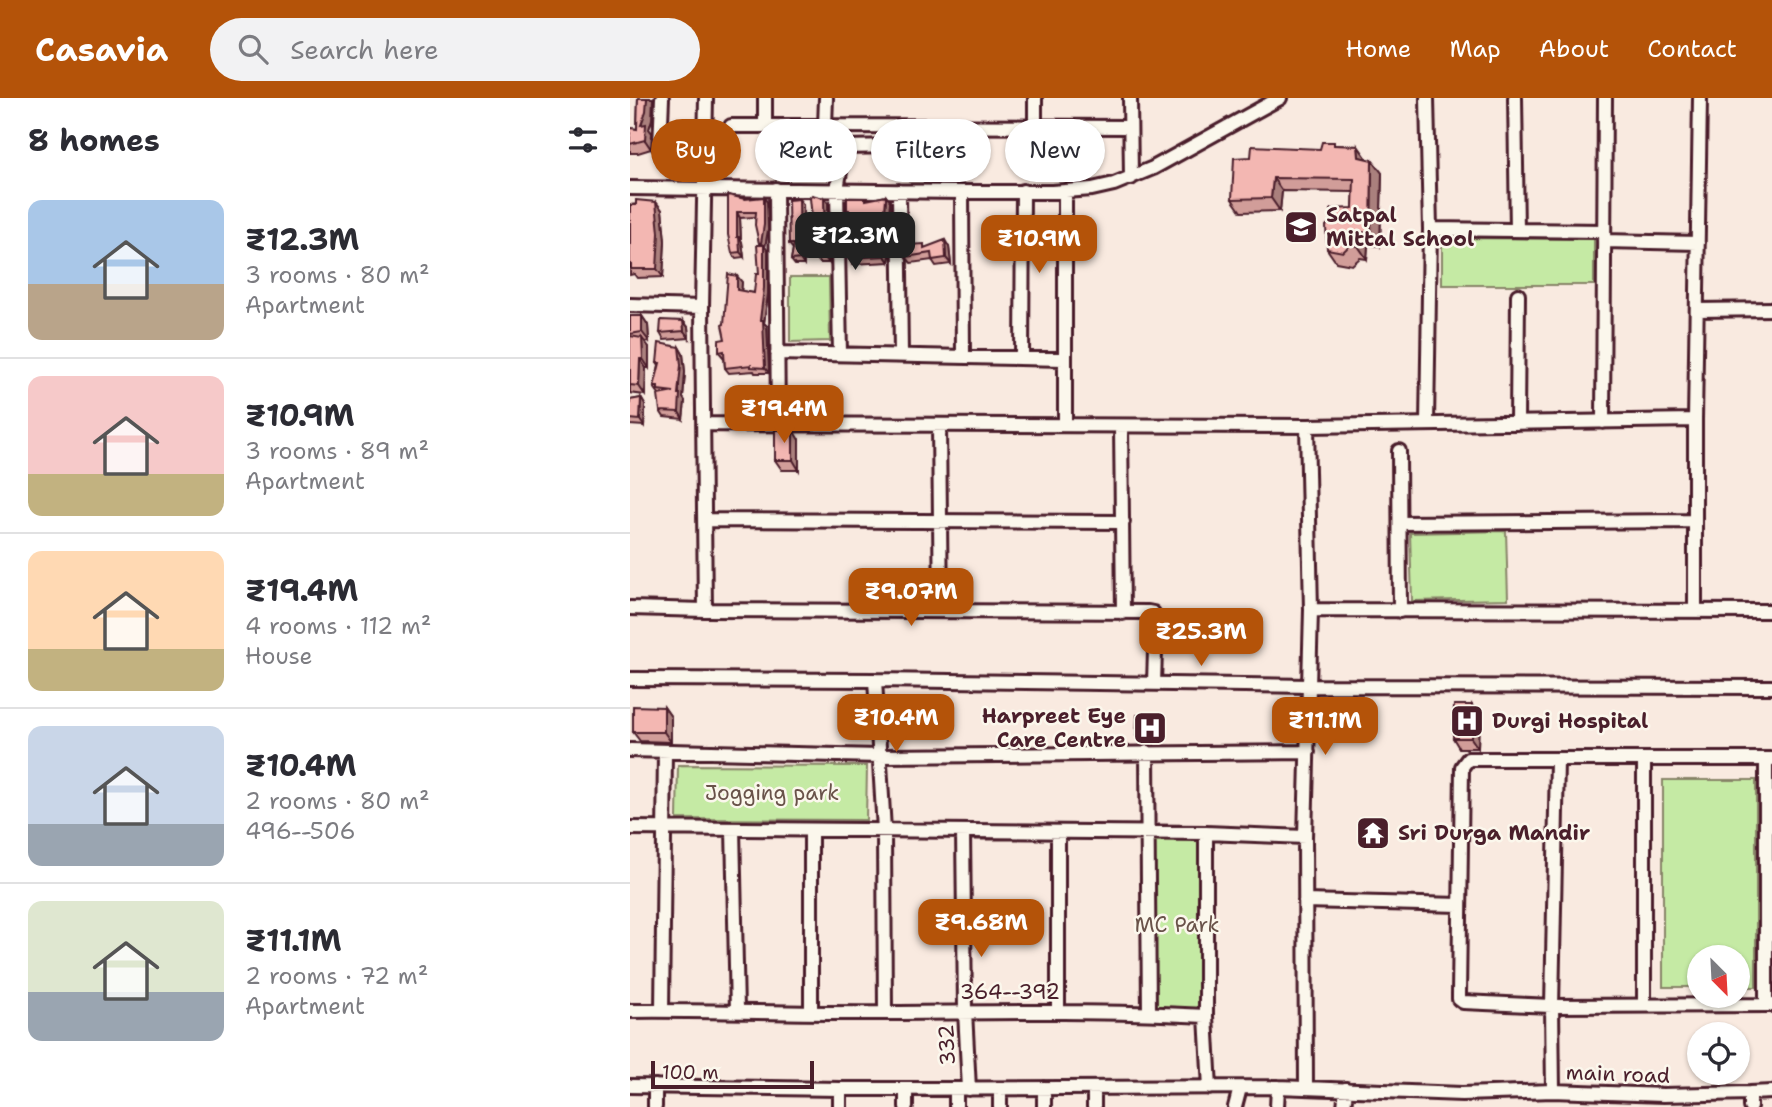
<!DOCTYPE html>
<meta charset="utf-8">
<style>
body{margin:0;font-family:"Shantell Sans",sans-serif;background:#f2f2f3;color:#2b2b33;height:100vh;display:flex;flex-direction:column;font-size:26px;white-space:nowrap}
*{box-sizing:border-box;margin:0}
p{font-size:23px;color:#7c7c81}
.icon{flex:none;width:38px;height:38px;fill:none;stroke:currentColor;stroke-width:2;stroke-linecap:round;stroke-linejoin:round}
.map{position:relative;flex:1;overflow:hidden}
.sheet{display:flex;flex-direction:column;background:#fff;width:630px}
.sheet>*{flex:none}
.hud{position:absolute;left:21px;top:21px;width:665px;height:63px;display:flex;gap:14px}
.needle{width:46px;rotate:156deg}
.tools{position:absolute;left:1057px;top:847px;display:grid;gap:14px}
.tools a{display:grid;place-items:center;width:63px;height:63px;border-radius:50%;background:#fff;box-shadow:0 2px 5px #0004;font-size:35px}
.scale{position:absolute;left:21px;bottom:18px;width:163px;box-sizing:border-box;padding-left:7px;border:4px solid #4a1f2b;border-top:0;font-size:19px;line-height:24px;white-space:nowrap;color:#4a1f2b;-webkit-text-stroke:5px #fbf7ec;paint-order:stroke}
.price{position:absolute;translate:-50% -60px;padding:0 16px;border-radius:14px;background:#b45309;color:#fff;font-size:23px;line-height:46px;filter:drop-shadow(0 2px 4px #0008)}
.price::after{content:'';position:absolute;left:50%;top:42px;width:21px;height:16px;margin-left:-10px;background:inherit;clip-path:polygon(0 0,100% 0,50% 100%)}
.price.selected{background:#222;color:#fff}
ul{padding:0;list-style:none}
li{display:flex;align-items:center;gap:21px;height:175px;padding:0 28px}
li+li{border-top:2px solid #e1e1e2}
li span{display:grid;place-items:center;flex:none;width:196px;height:140px;border-radius:14px;color:#555}
li>.icon{margin-inline-start:auto}
span .icon{width:84px;height:84px;fill:#fffc;stroke-width:1}
li b{font-size:30px}
h2{display:flex;justify-content:space-between;align-items:center;height:84px;padding:0 28px;font-size:30px}
.tag{padding:0 24px;border-radius:32px;background:#fff;box-shadow:0 2px 5px #0004;font-size:24px;line-height:63px}
.tag.selected{background:#b45309;color:#fff}
header{display:flex;align-items:center;gap:42px;box-sizing:border-box;height:98px;padding:0 35px;background:#b45309;color:#fff}
header strong{font-size:33px}
nav{display:flex;gap:38px;margin-inline-start:auto;font-size:24px}
.search{width:490px;height:63px;background:#f2f2f3;display:flex;align-items:center;gap:18px;box-sizing:border-box;padding:0 24px;border-radius:38px;color:#7c7c81;font-size:26px}
main{display:flex;flex:1;min-height:0}
.map>svg:first-child{display:block}
</style>
<header>
<strong>Casavia</strong>
<div class="search"><svg class="icon" aria-label="search" viewBox="0 0 24 24"><circle cx="10" cy="10" r="6"/><path d="M15 15l6 6"/></svg>Search here</div>
<nav><a>Home</a><a>Map</a><a>About</a><a>Contact</a></nav>
</header>
<main>
<section class="sheet">
<h2>8 homes<svg class="icon" aria-label="filters" viewBox="0 0 24 24"><path d="M4 7h16M4 17h16"/><circle cx="9" cy="7" r="2"/><circle cx="15" cy="17" r="2"/></svg></h2>
<ul>
<li><span style="background:linear-gradient(#a9c7e8 60%,#b9a48a 0)"><svg class="icon" aria-label="home" viewBox="0 0 24 24"><path d="M3 11l9-7 9 7M6 9v11h12V9"/></svg></span><div><b>₹12.3M</b><p>3 rooms · 80 m²</p><p>Apartment</p></div></li>
<li><span style="background:linear-gradient(#f6c9c9 70%,#c2b280 0)"><svg class="icon" aria-label="home" viewBox="0 0 24 24"><path d="M3 11l9-7 9 7M6 9v11h12V9"/></svg></span><div><b>₹10.9M</b><p>3 rooms · 89 m²</p><p>Apartment</p></div></li>
<li><span style="background:linear-gradient(#ffd9b3 70%,#c2b280 0)"><svg class="icon" aria-label="home" viewBox="0 0 24 24"><path d="M3 11l9-7 9 7M6 9v11h12V9"/></svg></span><div><b>₹19.4M</b><p>4 rooms · 112 m²</p><p>House</p></div></li>
<li><span style="background:linear-gradient(#c9d6e8 70%,#9aa5b1 0)"><svg class="icon" aria-label="home" viewBox="0 0 24 24"><path d="M3 11l9-7 9 7M6 9v11h12V9"/></svg></span><div><b>₹10.4M</b><p>2 rooms · 80 m²</p><p>496--506</p></div></li>
<li><span style="background:linear-gradient(#dfe7d0 65%,#9aa5b1 0)"><svg class="icon" aria-label="home" viewBox="0 0 24 24"><path d="M3 11l9-7 9 7M6 9v11h12V9"/></svg></span><div><b>₹11.1M</b><p>2 rooms · 72 m²</p><p>Apartment</p></div></li>
</ul>
</section>
<div class="map">
<svg width="1142" height="1009" viewBox="0 0 1142 1009">
<rect width="100%" height="100%" fill="#f9eae0"/>
<filter id="ink" filterUnits="userSpaceOnUse"><feTurbulence type="fractalNoise" baseFrequency=".0143" numOctaves="2"/><feDisplacementMap in="SourceGraphic" scale="14" xChannelSelector="R" yChannelSelector="G"/><feConvolveMatrix kernelMatrix="1 2 1 2 8 2 1 2 1" color-interpolation-filters="sRGB"/></filter>
<g filter="url(#ink)">
<!-- green -->
<path fill="#c5eaa4" stroke="#888468" stroke-width="2" d="M 812,140 L 964,141 L 964,187 L 812,187 Z
M 160,179 L 199,179 L 200,243 L 160,244 Z
M 876,433 L 878,501 L 782,503 L 780,435 Z
M 48,667 L 237,668 L 236,722 L 47,721 Z
M 1126,682 L 1126,889 L 1108,889 L 1108,859 L 1069,859 L 1069,889 L 1033,889 L 1033,682 Z
M 523,740 L 571,743 L 570,911 L 524,910 Z"/>
<g fill="none" stroke-linecap="round" stroke-linejoin="round">
<!-- street casing -->
<g stroke="#4a1f2b" stroke-width="18">
<path id="street" d="M 135,0 L 135,28
M 196,0 L 195,28 L 499,29
M 405,0 L 405,27
M 500,0 L 501,80
M 797,0 L 800,131 L 974,133
M 885,0 L 887,132
M 101,28 L 195,28
M 30,50 L 32,0
M 0,90 L 332,94 L 422,94 L 462,91 L 484,86 L 523,70 L 650,0
M 146,91 L 148,325
M 269,93 L 271,257
M 435,93 L 435,327
M 332,94 L 333,259
M 974,143 L 1068,145
M 0,207 L 72,209
M 1067,212 L 1142,211
M 147,255 L 434,261
M 210,256 L 207,92 L 214,49 L 316,47 L 318,28
M 392,260 L 393,93
M 973,324 L 975,0
M 887,325 L 888,197
M 73,326 L 677,328 L 1065,322
M 797,326 L 800,131
M 309,328 L 311,513
M 491,328 L 493,515
M 769,353 L 770,513
M 75,422 L 493,424
M 770,425 L 1065,423
M 0,510 L 75,512 L 518,514 L 523,515 L 526,521 L 524,585
M 75,512 L 72,209 L 76,0
M 681,512 L 1142,513
M 1065,513 L 1065,322 L 1070,0
M 0,581 L 245,582 L 679,588 L 1142,589
M 245,582 L 254,732 L 255,915
M 0,652 L 250,658 L 678,654
M 517,654 L 519,915
M 1014,662 L 1014,907
M 927,663 L 922,908 L 833,904 L 829,901 L 829,896 L 832,669 L 838,661 L 1142,661
M 0,730 L 576,735 L 675,739
M 103,731 L 107,913
M 181,732 L 181,914
M 333,733 L 335,913 L 339,991
M 428,734 L 428,914
M 675,803 L 830,807
M 1136,907 L 1136,661
M 0,913 C 85,912 171,916 256,915 C 363,914 469,912 576,918 L 576,735
M 32,913 L 35,653
M 576,918 L 580,990
M 0,988 L 210,991 L 648,989 L 832,996 L 923,993 L 922,908 L 1142,907
M 25,988 L 25,1009
M 676,990 L 675,739 L 681,512 L 677,328
M 210,991 L 210,1009
M 276,991 L 276,1009
M 370,991 L 370,1009
M 923,993 L 1033,997 L 1120,995 L 1120,1009
M 1120,995 L 1142,994
M 326,1009 L 326,991
M 414,1009 L 414,990
M 464,1009 L 464,990
M 605,1009 L 610,990
M 647,1009 L 648,989
M 714,1009 L 716,991"/>
</g>
<!-- street -->
<use href="#street" stroke="#fbf7ec" stroke-width="12"/>
</g>
<!-- wall -->
<path fill="#d19d99" stroke="#4a1f2b" stroke-width="2" d="M 8,0 L 23,0 L 22,21 L 19,31 L 22,35 L 21,51 L 8,55 L 0,55 L 0,30 L 7,31 Z
M 706,47 L 728,48 L 737,61 L 742,62 L 752,75 L 750,148 L 738,147 L 737,161 L 730,160 L 722,167 L 706,164 L 697,151 L 723,110 L 724,94 L 652,93 L 650,113 L 611,114 L 602,101 L 690,51 Z
M 98,97 L 137,104 L 138,132 L 135,149 L 138,153 L 138,196 L 134,225 L 137,228 L 139,275 L 125,275 L 124,273 L 99,275 L 95,270 L 94,260 L 89,254 L 95,241 L 94,226 L 112,184 L 111,193 L 124,195 L 129,176 L 130,147 L 129,145 L 125,119 L 110,120 L 111,142 L 112,144 L 114,159 L 106,160 L 102,155 Z
M 256,98 L 260,103 L 257,146 L 261,151 L 259,164 L 222,166 L 218,160 L 220,147 L 217,147 L 213,141 L 218,132 L 219,115 L 217,112 L 237,102 Z
M 26,104 L 32,112 L 35,143 L 33,179 L 7,180 L 4,176 L 0,177 L 0,107 Z
M 198,105 L 199,165 L 190,165 L 186,160 Z
M 173,106 L 174,167 L 165,167 L 161,162 L 163,151 L 159,146 Z
M 297,149 L 319,149 L 321,166 L 306,168 L 302,162 L 281,165 L 276,159 Z
M 0,218 L 12,218 L 18,227 L 19,243 L 15,244 L 19,249 L 19,270 L 16,270 L 15,297 L 0,295 Z
M 53,223 L 58,229 L 59,240 L 34,242 L 30,235 Z
M 49,249 L 53,256 L 55,274 L 53,300 L 55,303 L 53,321 L 34,319 L 30,313 L 31,297 L 29,296 L 24,289 L 29,268 L 27,265 Z
M 11,300 L 15,307 L 14,328 L 0,327 L 0,302 Z
M 169,342 L 169,372 L 152,372 L 145,362 Z
M 34,609 L 41,619 L 41,644 L 10,643 L 3,634 Z
M 849,617 L 848,650 L 829,650 L 823,640 Z
M 525,623 L 524,645 L 511,644 L 506,638 Z"/>
<!-- shaded-wall -->
<path fill="#aa807d" stroke="#4a1f2b" stroke-width="2" d="M 17,0 L 23,0 L 22,21 L 19,31 L 22,35 L 21,51 L 15,42 L 11,27 Z
M 728,48 L 737,61 L 729,59 Z
M 742,62 L 752,75 L 750,148 L 741,135 Z
M 643,80 L 652,93 L 650,113 L 641,100 Z
M 256,98 L 260,103 L 257,146 L 261,151 L 259,164 L 255,158 L 253,146 Z
M 134,99 L 137,104 L 138,132 L 135,149 L 138,153 L 138,196 L 134,225 L 137,228 L 139,275 L 135,270 L 130,222 L 134,149 L 131,145 Z
M 194,100 L 198,105 L 199,165 L 195,160 Z
M 169,101 L 173,106 L 174,167 L 170,161 Z
M 26,104 L 32,112 L 35,143 L 33,179 L 27,171 Z
M 107,114 L 110,120 L 111,142 L 112,144 L 114,159 L 110,154 L 107,139 Z
M 729,134 L 738,147 L 737,161 L 728,148 Z
M 315,142 L 319,149 L 321,166 L 316,160 Z
M 107,178 L 112,184 L 111,198 L 107,192 Z
M 12,218 L 18,227 L 19,243 L 12,234 Z
M 53,223 L 58,229 L 59,240 L 54,233 Z
M 12,240 L 19,249 L 19,270 L 13,261 Z
M 49,249 L 53,256 L 55,274 L 53,300 L 55,303 L 53,321 L 49,314 Z
M 10,261 L 16,270 L 15,297 L 9,288 Z
M 11,300 L 15,307 L 14,328 L 10,322 Z
M 163,332 L 169,342 L 169,372 L 163,362 Z
M 842,607 L 849,617 L 848,650 L 841,640 Z
M 34,609 L 41,619 L 41,644 L 34,634 Z
M 520,617 L 525,623 L 524,645 L 520,638 Z"/>
<!-- building -->
<path fill="#f3b7b2" stroke="#4a1f2b" stroke-width="2" d="M 8,0 L 17,0 L 16,13 L 11,27 L 16,26 L 15,42 L 0,46 L 0,30 L 7,31 Z
M 692,44 L 704,44 L 704,47 L 728,48 L 729,59 L 742,62 L 741,135 L 729,134 L 728,148 L 720,147 L 713,154 L 697,151 L 696,128 L 701,123 L 701,111 L 723,110 L 724,81 L 643,80 L 641,100 L 602,101 L 604,60 L 621,59 L 622,48 L 690,51 Z
M 98,97 L 115,101 L 134,99 L 134,127 L 131,145 L 129,145 L 125,127 L 126,114 L 107,114 L 107,139 L 109,139 L 110,154 L 102,155 L 98,137 Z
M 182,97 L 194,100 L 195,160 L 186,160 L 180,100 Z
M 256,98 L 253,146 L 257,146 L 255,158 L 218,160 L 221,141 L 213,141 L 215,133 L 218,132 L 219,112 L 217,112 L 217,100 L 236,100 L 236,102 Z
M 169,101 L 170,161 L 161,162 L 164,146 L 159,146 L 158,102 Z
M 6,102 L 26,104 L 29,135 L 27,171 L 1,171 L 1,167 L 0,167 L 0,107 L 6,107 Z
M 315,142 L 316,160 L 302,162 L 301,155 L 276,159 L 278,147 L 294,146 L 294,150 Z
M 127,147 L 134,147 L 134,190 L 130,222 L 133,222 L 135,270 L 121,269 L 121,267 L 95,270 L 94,253 L 89,254 L 89,242 L 95,241 L 92,227 L 94,226 L 98,176 L 107,178 L 107,192 L 124,195 L 126,176 L 129,176 Z
M 0,218 L 12,218 L 12,234 L 0,236 Z
M 31,222 L 53,223 L 54,233 L 30,235 Z
M 0,238 L 12,240 L 13,261 L 10,261 L 9,288 L 0,287 Z
M 29,245 L 49,249 L 51,267 L 48,296 L 50,296 L 49,314 L 30,313 L 28,297 L 44,294 L 28,292 L 28,289 L 24,289 L 30,265 L 27,265 Z
M 11,300 L 10,322 L 0,321 L 0,302 Z
M 145,332 L 163,332 L 163,362 L 145,362 Z
M 824,607 L 842,607 L 841,640 L 823,640 Z
M 3,608 L 34,609 L 34,634 L 3,634 Z
M 507,617 L 520,617 L 520,638 L 506,638 Z"/>
</g>
<!-- icons -->
<defs>
<g id="school-square" transform="scale(1.75)"><rect x="-9" y="-9" width="18" height="18" rx="4" fill="#4a1f2b" stroke="#fbf7ec"/><path d="M0-5L7-2L0 1L-7-2ZM-4 1L0 2.5L4 1V4Q0 6-4 4Z" fill="#fff"/></g>
<g id="hospital-square" transform="scale(1.75)"><rect x="-9" y="-9" width="18" height="18" rx="4" fill="#4a1f2b" stroke="#fbf7ec"/><path d="M-5-5h3v3.5h4V-5h3V5h-3V1.5h-4V5h-3Z" fill="#fff"/></g>
<g id="temple-square" transform="scale(1.75)"><rect x="-9" y="-9" width="18" height="18" rx="4" fill="#4a1f2b" stroke="#fbf7ec"/><path d="M0-6L5-2H3V0L6.5 2.5H4V6H1.5V3h-3V6H-4V2.5H-6.5L-3 0V-2H-5Z" fill="#fff"/></g>
</defs>
<g fill-rule="evenodd">
<use href="#school-square" x="671" y="129"/>
<use href="#hospital-square" x="837" y="623"/>
<use href="#hospital-square" x="520" y="630"/>
<use href="#temple-square" x="743" y="735"/>
</g>
<g text-anchor="middle" dominant-baseline="central" stroke-width="5" stroke-linejoin="round" paint-order="stroke">
<!-- poi labels -->
<g font-size="21" font-weight="bold" fill="#4a1f2b" stroke="#fbf7ec" text-anchor="start">
<text x="696" y="117">Satpal<tspan x="696" dy="24">Mittal School</tspan></text>
<text x="496" y="618" text-anchor="end">Harpreet Eye<tspan x="496" dy="24">Care Centre</tspan></text>
<text x="862" y="623">Durgi Hospital</text>
<text x="768" y="735">Sri Durga Mandir</text>
</g>
<!-- park labels -->
<g font-size="21" fill="#695249" stroke="#fbf7ec">
<text x="142" y="695">Jogging park</text>
<text x="547" y="827">MC Park</text>
</g>
<!-- street labels -->
<g font-size="21" fill="#4a1f2b" stroke="#fbf7ec">
<text x="380" y="894">364--392</text>
<text transform="translate(317 947) rotate(-93)">332</text>
<text transform="translate(988 976) rotate(2)">main road</text>
</g>
</g>
</svg>
<div class="tools">
<a><svg class="needle" viewBox="-14 -14 28 28"><path d="M0-13l5 13h-10z" fill="#e53935"/><path d="M0 13l5-13h-10z" fill="#7c7c81"/></svg></a>
<a><svg class="icon" aria-label="locate" viewBox="0 0 24 24"><circle cx="12" cy="12" r="6"/><path d="M12 2v4M12 18v4M2 12h4M18 12h4"/></svg></a>
</div>
<div class="scale">100 m</div>
<b class="price selected" style="left:225px;top:174px">₹12.3M</b>
<b class="price" style="left:409px;top:177px">₹10.9M</b>
<b class="price" style="left:154px;top:347px">₹19.4M</b>
<b class="price" style="left:281px;top:530px">₹9.07M</b>
<b class="price" style="left:571px;top:570px">₹25.3M</b>
<b class="price" style="left:266px;top:656px">₹10.4M</b>
<b class="price" style="left:695px;top:659px">₹11.1M</b>
<b class="price" style="left:351px;top:861px">₹9.68M</b>
<div class="hud">
<a class="tag selected">Buy</a>
<a class="tag">Rent</a>
<a class="tag">Filters</a>
<a class="tag">New</a>
</div>
</div>
</main>
